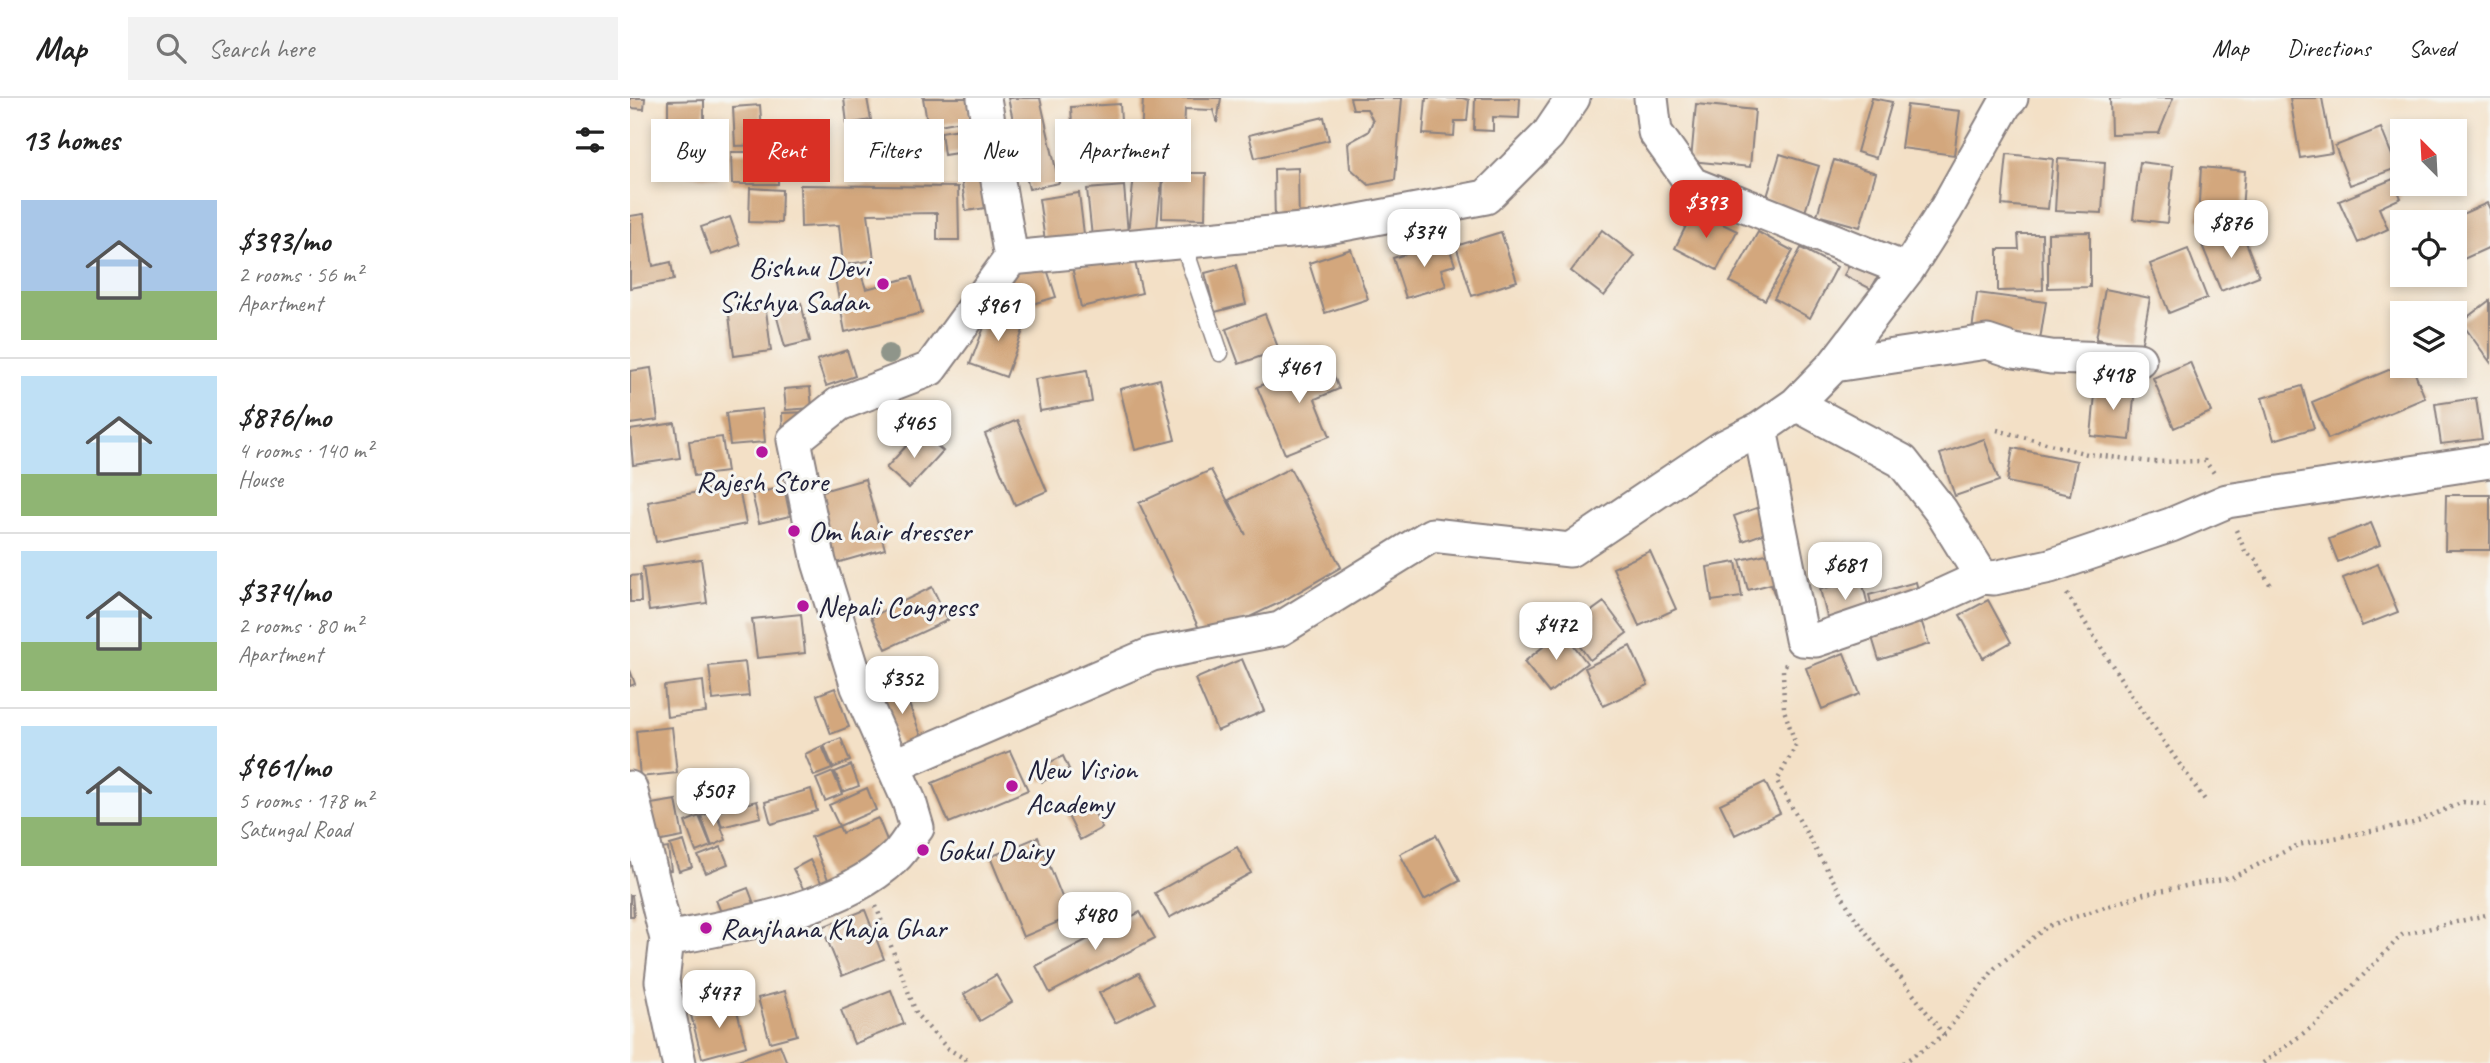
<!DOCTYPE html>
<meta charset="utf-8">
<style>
body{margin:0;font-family:Caveat,sans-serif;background:#f2f2f2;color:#222;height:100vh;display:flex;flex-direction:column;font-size:26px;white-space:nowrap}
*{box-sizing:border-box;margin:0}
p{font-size:23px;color:#767676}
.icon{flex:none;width:38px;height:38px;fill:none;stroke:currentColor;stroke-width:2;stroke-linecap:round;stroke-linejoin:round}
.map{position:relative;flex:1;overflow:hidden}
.side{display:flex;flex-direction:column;background:#fff;width:630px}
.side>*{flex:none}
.banner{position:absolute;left:21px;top:21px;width:665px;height:63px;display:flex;gap:14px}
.needle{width:46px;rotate:336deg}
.fabs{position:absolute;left:1760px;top:21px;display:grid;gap:14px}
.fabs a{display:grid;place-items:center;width:77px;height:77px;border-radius:0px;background:#fff;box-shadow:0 4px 10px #0003;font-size:35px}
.price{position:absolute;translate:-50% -60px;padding:0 16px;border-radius:14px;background:#fff;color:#222;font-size:23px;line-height:46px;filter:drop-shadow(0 2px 4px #0008)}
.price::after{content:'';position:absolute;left:50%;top:42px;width:21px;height:16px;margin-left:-10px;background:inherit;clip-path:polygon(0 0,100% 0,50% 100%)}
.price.selected{background:#d93025;color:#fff}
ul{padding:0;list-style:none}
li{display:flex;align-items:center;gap:21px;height:175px;padding:0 21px}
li+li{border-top:2px solid #e0e0e0}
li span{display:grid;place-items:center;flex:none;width:196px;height:140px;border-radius:0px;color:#555}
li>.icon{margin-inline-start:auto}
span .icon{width:84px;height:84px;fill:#fffc;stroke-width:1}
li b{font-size:30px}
h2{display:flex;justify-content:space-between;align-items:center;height:84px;padding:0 21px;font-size:30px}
.chip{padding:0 24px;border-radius:0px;background:#fff;box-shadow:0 4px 10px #0003;font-size:24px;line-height:63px}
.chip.selected{background:#d93025;color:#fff}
header{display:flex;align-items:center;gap:42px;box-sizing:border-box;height:98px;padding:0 35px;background:#fff;border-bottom:2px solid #e0e0e0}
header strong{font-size:33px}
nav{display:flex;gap:38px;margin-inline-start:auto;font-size:24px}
.search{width:490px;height:63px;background:#f2f2f2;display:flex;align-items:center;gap:18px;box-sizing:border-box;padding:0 24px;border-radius:0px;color:#767676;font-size:26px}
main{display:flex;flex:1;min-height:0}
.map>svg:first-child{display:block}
</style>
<header>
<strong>Map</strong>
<div class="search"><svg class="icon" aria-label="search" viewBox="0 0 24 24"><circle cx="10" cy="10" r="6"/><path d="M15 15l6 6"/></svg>Search here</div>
<nav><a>Map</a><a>Directions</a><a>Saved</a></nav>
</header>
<main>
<section class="side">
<h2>13 homes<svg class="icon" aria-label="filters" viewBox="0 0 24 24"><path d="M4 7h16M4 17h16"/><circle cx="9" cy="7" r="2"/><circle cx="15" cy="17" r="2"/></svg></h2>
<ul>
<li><span style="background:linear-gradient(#a9c7e8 65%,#8fb573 0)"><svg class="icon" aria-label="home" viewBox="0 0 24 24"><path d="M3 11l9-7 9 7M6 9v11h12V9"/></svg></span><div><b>$393/mo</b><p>2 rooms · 56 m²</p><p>Apartment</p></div></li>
<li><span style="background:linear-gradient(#bfe0f5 70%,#8fb573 0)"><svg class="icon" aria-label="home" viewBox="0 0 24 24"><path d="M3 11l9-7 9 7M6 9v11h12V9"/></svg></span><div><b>$876/mo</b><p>4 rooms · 140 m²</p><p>House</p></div></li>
<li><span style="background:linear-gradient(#bfe0f5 65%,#8fb573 0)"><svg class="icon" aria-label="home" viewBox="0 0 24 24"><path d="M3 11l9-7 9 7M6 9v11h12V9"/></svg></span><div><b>$374/mo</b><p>2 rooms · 80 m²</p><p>Apartment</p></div></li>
<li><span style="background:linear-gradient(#bfe0f5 65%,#8fb573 0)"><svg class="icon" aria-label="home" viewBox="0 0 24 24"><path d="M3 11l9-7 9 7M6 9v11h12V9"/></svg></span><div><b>$961/mo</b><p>5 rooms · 178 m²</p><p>Satungal Road</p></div></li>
</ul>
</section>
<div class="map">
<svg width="1860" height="965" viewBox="0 0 1860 965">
<rect width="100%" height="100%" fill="#f6f6f2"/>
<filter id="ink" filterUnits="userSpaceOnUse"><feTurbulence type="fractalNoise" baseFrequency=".0143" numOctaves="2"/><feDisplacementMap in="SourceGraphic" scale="14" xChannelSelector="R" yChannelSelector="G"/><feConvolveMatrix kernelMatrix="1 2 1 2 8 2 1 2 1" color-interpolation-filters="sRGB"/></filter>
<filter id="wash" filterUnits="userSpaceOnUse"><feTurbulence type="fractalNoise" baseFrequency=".00686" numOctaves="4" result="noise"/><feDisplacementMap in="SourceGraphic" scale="28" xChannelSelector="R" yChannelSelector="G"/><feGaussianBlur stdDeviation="1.57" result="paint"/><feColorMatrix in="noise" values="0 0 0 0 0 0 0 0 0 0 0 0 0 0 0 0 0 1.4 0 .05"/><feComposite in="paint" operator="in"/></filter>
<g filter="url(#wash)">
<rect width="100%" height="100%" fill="#f3e0c6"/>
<g id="blocks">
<!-- building -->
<path fill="#d3a77d" d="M 0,0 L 15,0 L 14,11 L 0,10 Z
M 214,0 L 237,0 L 241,22 L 217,26 Z
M 293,0 L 338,0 L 342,21 L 298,29 Z
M 378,0 L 410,0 L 429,85 L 399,91 Z
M 513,0 L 591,0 L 587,25 L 583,12 L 555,11 L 553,63 L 510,61 Z
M 720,0 L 772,0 L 765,82 L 739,87 L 720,70 L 718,45 L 738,34 L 743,23 L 737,11 L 723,11 Z
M 796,0 L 832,0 L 839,2 L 837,23 L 825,23 L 824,38 L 793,36 Z
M 845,0 L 890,0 L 889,20 L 863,19 L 863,33 L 844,32 Z
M 1242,0 L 1262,4 L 1246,60 L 1227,54 Z
M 1480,0 L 1543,0 L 1529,35 L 1481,36 Z
M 1660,0 L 1692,0 L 1702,55 L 1670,60 Z
M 74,2 L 74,37 L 38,39 L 38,3 Z
M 490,6 L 492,40 L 443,43 L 441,9 Z
M 1066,6 L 1125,12 L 1120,69 L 1061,63 Z
M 130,7 L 133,47 L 105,48 L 103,9 Z
M 1277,7 L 1330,13 L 1324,57 L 1271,50 Z
M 694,19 L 699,42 L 625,60 L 619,37 Z
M 342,29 L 346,52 L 314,57 L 311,34 Z
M 1751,30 L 1767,70 L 1720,87 L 1705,48 Z
M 38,44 L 93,50 L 88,81 L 34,75 Z
M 101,54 L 148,54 L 148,86 L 102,86 Z
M 1150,56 L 1189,68 L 1175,114 L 1136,102 Z
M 1377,56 L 1423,61 L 1418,111 L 1372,107 Z
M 1428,61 L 1475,64 L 1472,115 L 1425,113 Z
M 1204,62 L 1246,75 L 1230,129 L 1187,117 Z
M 1510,64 L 1543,68 L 1537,125 L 1503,121 Z
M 505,67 L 533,70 L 526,139 L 462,139 L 457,91 L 494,88 L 498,136 Z
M 1571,69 L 1615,73 L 1611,124 L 1568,121 Z
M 668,70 L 669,127 L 645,127 L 644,71 Z
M 357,75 L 362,109 L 336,113 L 331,79 Z
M 533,75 L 576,75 L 575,121 L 532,120 Z
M 1763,81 L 1771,100 L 1749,110 L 1758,131 L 1728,145 L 1709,103 Z
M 170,87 L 328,89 L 329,142 L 307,142 L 307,115 L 238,116 L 244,162 L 213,167 L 209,127 L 171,129 Z
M 120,90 L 152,92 L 151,125 L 119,124 Z
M 449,95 L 455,144 L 416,150 L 409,101 Z
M 1857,105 L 1860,111 L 1860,149 L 1827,164 L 1825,124 L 1814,124 Z
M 1064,112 L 1107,133 L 1087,172 L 1045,150 Z
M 14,116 L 23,168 L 41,164 L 44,182 L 0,190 L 0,118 Z
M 100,119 L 110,147 L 81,157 L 71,129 Z
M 1611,131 L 1629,178 L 1591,193 L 1572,147 Z
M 972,132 L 1005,158 L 974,198 L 941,173 Z
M 871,134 L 887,183 L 842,198 L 826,148 Z
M 1128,134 L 1163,153 L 1135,202 L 1100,184 Z
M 1460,134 L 1460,189 L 1418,190 L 1418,135 Z
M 1388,136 L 1412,136 L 1413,192 L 1368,193 L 1368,151 L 1389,151 Z
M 817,143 L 825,167 L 811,171 L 816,188 L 776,200 L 763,160 Z
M 1171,150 L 1207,169 L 1180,220 L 1144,200 Z
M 721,151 L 738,201 L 695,215 L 679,165 Z
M 1558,151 L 1577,200 L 1539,215 L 1520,166 Z
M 503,155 L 512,195 L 451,209 L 442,169 Z
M 1222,162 L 1250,175 L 1241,191 L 1214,177 Z
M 415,165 L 426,199 L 385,211 L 374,178 Z
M 606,167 L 616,206 L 585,214 L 575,175 Z
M 230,173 L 236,191 L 282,179 L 292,215 L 215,234 L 205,180 Z
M 1475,191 L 1520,200 L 1511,249 L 1466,241 Z
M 1347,195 L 1416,204 L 1410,242 L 1342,232 Z
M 1860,202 L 1860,264 L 1831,224 Z
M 135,204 L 141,253 L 104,258 L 98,209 Z
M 171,205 L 180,243 L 155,249 L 145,212 Z
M 361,211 L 396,224 L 376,279 L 340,266 Z
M 635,216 L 649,252 L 609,266 L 596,231 Z
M 217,252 L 225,278 L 196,288 L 187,262 Z
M 697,260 L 709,291 L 685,301 L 700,338 L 655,356 L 627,289 Z
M 1560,264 L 1581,314 L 1544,330 L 1523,280 Z
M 1773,266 L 1782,268 L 1795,300 L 1698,341 L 1682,304 Z
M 21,270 L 28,322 L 0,326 L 0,273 Z
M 457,272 L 462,304 L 410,313 L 405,281 Z
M 530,281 L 545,342 L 505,352 L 490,291 Z
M 1466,286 L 1505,289 L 1500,342 L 1461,338 Z
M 1672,288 L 1684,330 L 1644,342 L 1632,300 Z
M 180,289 L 182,310 L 156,312 L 154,291 Z
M 1846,300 L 1852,341 L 1811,346 L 1805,306 Z
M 132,311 L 135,344 L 100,347 L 96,315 Z
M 182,314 L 153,339 L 152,315 Z
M 387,322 L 417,393 L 385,407 L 355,336 Z
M 45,325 L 50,360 L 3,367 L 0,332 Z
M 290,333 L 313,353 L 279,390 L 256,370 Z
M 92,339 L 97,374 L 64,378 L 59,343 Z
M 1354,341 L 1369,383 L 1325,398 L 1310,356 Z
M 1383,350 L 1447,363 L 1440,397 L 1377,384 Z
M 660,370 L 711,469 L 651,504 L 574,541 L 509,405 L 581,372 L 616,437 L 599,402 Z
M 235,381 L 255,451 L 203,466 L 182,396 Z
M 108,386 L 116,426 L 26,444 L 18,404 Z
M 154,389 L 160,418 L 129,425 L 122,396 Z
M 1816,397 L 1860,397 L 1860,452 L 1815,452 Z
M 1132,408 L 1141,433 L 1113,443 L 1104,418 Z
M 1741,425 L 1750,447 L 1708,464 L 1699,441 Z
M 1020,453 L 1046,511 L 1009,528 L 983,470 Z
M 1149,453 L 1160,495 L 1145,499 L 1141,486 L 1118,492 L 1110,462 Z
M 71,461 L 77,505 L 19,513 L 13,469 Z
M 1106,464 L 1112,499 L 1082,503 L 1077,469 Z
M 1748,466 L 1768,514 L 1732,528 L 1713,480 Z
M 10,477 L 11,504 L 0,504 L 0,478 Z
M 1232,482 L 1240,517 L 1199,527 L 1190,491 Z
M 1286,484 L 1290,500 L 1243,513 L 1239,497 Z
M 302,489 L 318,522 L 256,551 L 241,519 Z
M 1358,502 L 1381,544 L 1353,560 L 1330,517 Z
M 974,504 L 997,535 L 960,562 L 937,531 Z
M 171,516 L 175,555 L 127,560 L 122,521 Z
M 1290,519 L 1299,546 L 1249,562 L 1241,536 Z
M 933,533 L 957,565 L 919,595 L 894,564 Z
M 1000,548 L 1018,587 L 973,608 L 955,570 Z
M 1214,555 L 1230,596 L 1192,611 L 1176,570 Z
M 612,561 L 634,613 L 587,633 L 565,581 Z
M 115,564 L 119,598 L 83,602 L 79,568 Z
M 0,572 L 5,586 L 0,588 Z
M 73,583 L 76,614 L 37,619 L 34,588 Z
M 270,583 L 294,645 L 273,654 L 249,591 Z
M 205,590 L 219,629 L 201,636 L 187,597 Z
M 42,629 L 47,675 L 10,679 L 6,633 Z
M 211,640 L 220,663 L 203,670 L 194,647 Z
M 192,648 L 202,671 L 184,678 L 175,656 Z
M 380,653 L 398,692 L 319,725 L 302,685 Z
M 433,658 L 439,671 L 412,684 L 406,671 Z
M 221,667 L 229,688 L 213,694 L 205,674 Z
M 203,674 L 212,696 L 195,703 L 186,681 Z
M 1135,684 L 1150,715 L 1105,737 L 1090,706 Z
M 237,690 L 246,712 L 209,728 L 212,735 L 248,720 L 263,757 L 199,784 L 181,739 L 209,728 L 199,707 Z
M 181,691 L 187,713 L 141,726 L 135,704 Z
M 46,702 L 53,739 L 21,745 L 15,707 Z
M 127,703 L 131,719 L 92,729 L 87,713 Z
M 461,707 L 472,730 L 450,742 L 438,718 Z
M 85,713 L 96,742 L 82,748 L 71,718 Z
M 69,718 L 81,748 L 66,754 L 55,724 Z
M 806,737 L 830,783 L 794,802 L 770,756 Z
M 408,739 L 440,819 L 393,839 L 360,759 Z
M 54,743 L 62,769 L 49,773 L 40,747 Z
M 91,749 L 98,766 L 76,775 L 68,758 Z
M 607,749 L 621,775 L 539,820 L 525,795 Z
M 38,750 L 41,772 L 27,775 L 23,752 Z
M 180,762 L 194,790 L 177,798 L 163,771 Z
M 118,790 L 126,811 L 95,824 L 86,802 Z
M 0,797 L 2,797 L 4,818 L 0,818 Z
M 235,812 L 254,861 L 212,878 L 192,829 Z
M 510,814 L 525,840 L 420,895 L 406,868 Z
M 509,875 L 525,905 L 485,925 L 469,895 Z
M 366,877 L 382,904 L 350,923 L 334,896 Z
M 261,892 L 274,926 L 224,946 L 211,912 Z
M 155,893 L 167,937 L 140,944 L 128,900 Z
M 105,905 L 116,948 L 72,960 L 61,917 Z
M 150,947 L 157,965 L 100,965 Z"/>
</g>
</g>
<g filter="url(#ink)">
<use href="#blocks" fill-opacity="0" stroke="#8a8180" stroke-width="2"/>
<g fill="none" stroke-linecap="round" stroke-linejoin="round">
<!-- lane casing -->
<g stroke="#8a8180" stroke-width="19">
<path id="lane" d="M 553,145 L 590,255"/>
</g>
<!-- street casing -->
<g stroke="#8a8180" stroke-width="37">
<path id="street" d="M 1021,0 L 1025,34 L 1062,86 L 1277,172 L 1316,111 L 1375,6 L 1381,0
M 381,160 L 692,130 L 856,99 L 918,37 L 943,0
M 1204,267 L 1357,244 L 1384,253 L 1421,259 L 1509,262
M 1130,331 L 1172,541 L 1186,542 L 1295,505 L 1352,479 L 1311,413 L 1272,363 L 1166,306
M 1352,479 L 1364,480 L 1420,468 L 1541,427 L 1597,403 L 1860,363
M 263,668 L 522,556 L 650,531 L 802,437 L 940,452 L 1092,350 L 1130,331 L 1166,306 L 1204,267 L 1277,172
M 0,690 L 37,841
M 49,965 L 32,883 L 37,841 C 108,827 209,812 264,760 C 273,752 279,740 287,730 L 279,703 L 228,589 L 189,464 L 164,342 L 209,306 L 300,271 L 381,160 L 354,0"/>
</g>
<!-- path -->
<path stroke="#8a8180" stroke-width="4.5" stroke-dasharray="2 5" stroke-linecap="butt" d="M 1367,332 L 1457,356 L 1521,364 L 1575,363 L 1584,375
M 1606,432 L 1615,453 L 1626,462 L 1641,488
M 1437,496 L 1503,600 L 1575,702
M 1156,566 L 1153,571 L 1154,612 L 1166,647 L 1147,683 L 1223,817 L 1314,937
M 246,808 L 287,917 L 317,950 L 335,961 L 336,965
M 1273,965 L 1314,937 L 1365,870 L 1418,828 L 1514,796 L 1603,779 L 1668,747 L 1783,725 L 1833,704 L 1860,706
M 1633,965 L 1686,926 L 1772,837 L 1860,816"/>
<!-- lane -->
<use href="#lane" stroke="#fff" stroke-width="16"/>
<!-- street -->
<use href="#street" stroke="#fff" stroke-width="33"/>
</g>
<!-- trees -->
<circle fill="#8f958a" cx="259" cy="256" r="10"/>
</g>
<!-- markers -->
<g fill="#b5179e" stroke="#f6f6f2" stroke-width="2.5">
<circle cx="253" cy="186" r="7"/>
<circle cx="132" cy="354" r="7"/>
<circle cx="164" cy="433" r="7"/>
<circle cx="173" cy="508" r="7"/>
<circle cx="382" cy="688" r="7"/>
<circle cx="293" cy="752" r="7"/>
<circle cx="76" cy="830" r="7"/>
</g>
<g text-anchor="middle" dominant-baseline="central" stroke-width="6" stroke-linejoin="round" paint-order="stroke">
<!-- poi labels -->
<g font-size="30" fill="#22223b" stroke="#f6f6f2" text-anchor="start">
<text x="239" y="169" text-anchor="end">Bishnu Devi<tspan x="239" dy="34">Sikshya Sadan</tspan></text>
<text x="132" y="383" text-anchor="middle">Rajesh Store</text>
<text x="178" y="433">Om hair dresser</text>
<text x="187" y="508">Nepali Congress</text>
<text x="396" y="671">New Vision<tspan x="396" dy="34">Academy</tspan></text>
<text x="307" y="752">Gokul Dairy</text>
<text x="90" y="830">Ranjhana Khaja Ghar</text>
</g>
</g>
</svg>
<div class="fabs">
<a><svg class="needle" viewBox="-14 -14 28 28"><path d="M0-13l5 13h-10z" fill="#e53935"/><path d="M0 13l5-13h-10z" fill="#767676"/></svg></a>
<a><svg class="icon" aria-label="locate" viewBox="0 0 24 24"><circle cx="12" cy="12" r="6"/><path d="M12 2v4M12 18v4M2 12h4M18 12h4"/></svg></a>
<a><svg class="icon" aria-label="layers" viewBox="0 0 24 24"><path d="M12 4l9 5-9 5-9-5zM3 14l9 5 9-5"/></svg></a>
</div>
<b class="price selected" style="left:1076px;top:142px">$393</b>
<b class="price" style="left:1601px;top:162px">$876</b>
<b class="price" style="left:794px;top:171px">$374</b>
<b class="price" style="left:368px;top:245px">$961</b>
<b class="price" style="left:669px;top:307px">$461</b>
<b class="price" style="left:1483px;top:314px">$418</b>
<b class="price" style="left:284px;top:362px">$465</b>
<b class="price" style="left:1215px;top:504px">$681</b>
<b class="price" style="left:926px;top:564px">$472</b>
<b class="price" style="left:272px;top:618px">$352</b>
<b class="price" style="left:83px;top:730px">$507</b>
<b class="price" style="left:465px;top:854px">$480</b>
<b class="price" style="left:89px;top:932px">$477</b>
<div class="banner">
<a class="chip">Buy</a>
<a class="chip selected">Rent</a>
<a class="chip">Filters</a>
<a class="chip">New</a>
<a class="chip">Apartment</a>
</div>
</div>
</main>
